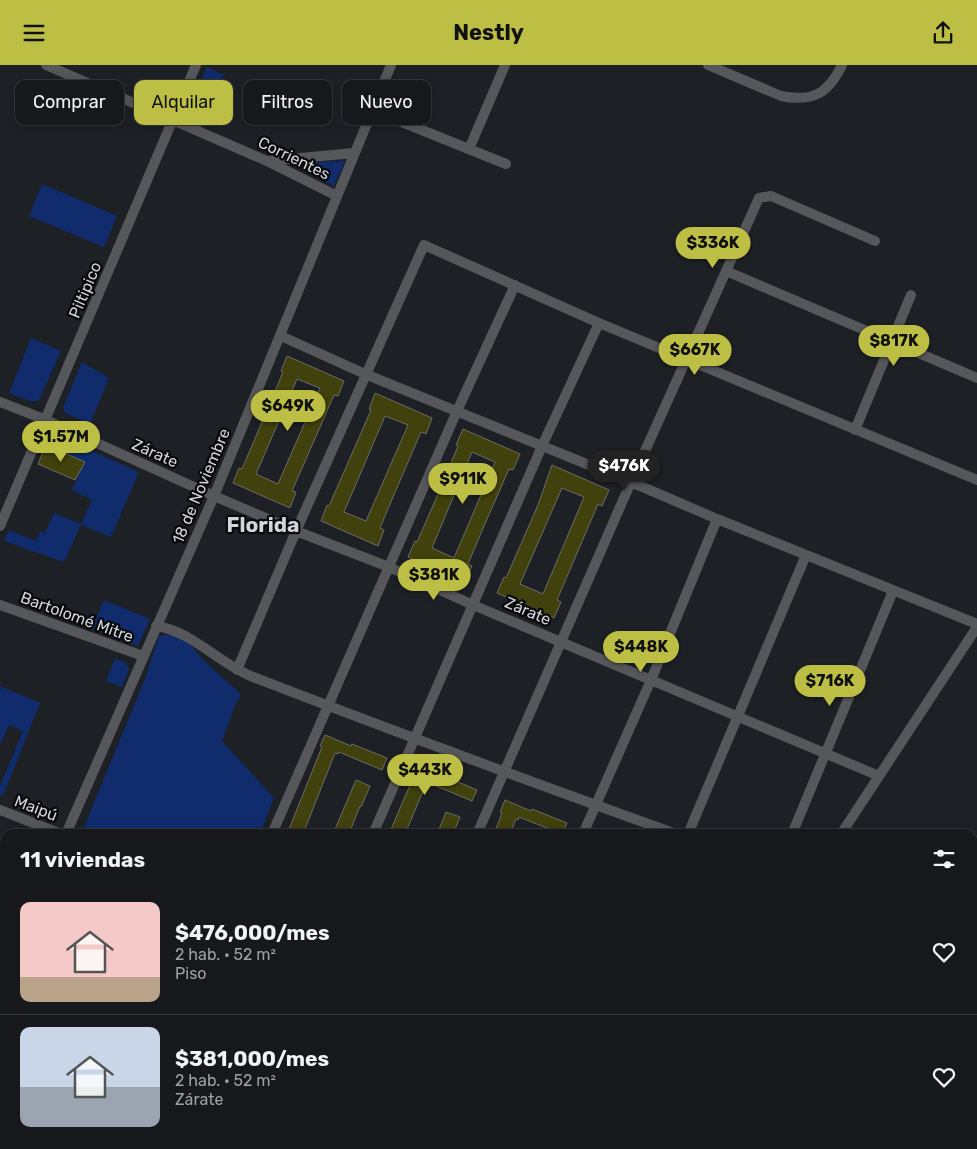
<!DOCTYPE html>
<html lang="es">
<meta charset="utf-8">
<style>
body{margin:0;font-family:Rubik,sans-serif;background:#1f2125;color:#f1f3f6;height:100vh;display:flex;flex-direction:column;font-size:19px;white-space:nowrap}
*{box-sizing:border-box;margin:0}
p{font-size:16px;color:#9ea0a3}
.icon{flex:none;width:28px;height:28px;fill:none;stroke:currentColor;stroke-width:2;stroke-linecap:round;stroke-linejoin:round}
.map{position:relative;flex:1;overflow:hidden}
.side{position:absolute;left:0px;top:764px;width:978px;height:321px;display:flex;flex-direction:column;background:#16181c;border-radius:15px 15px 0 0;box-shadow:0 2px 12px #0003,0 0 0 1px #35373b}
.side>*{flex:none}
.guide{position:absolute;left:15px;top:15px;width:500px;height:45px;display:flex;gap:10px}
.price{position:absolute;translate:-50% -42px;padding:0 11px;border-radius:18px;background:#bcbf44;color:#111;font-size:16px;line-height:32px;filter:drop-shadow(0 1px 2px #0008)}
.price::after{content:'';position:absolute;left:50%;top:30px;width:15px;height:11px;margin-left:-8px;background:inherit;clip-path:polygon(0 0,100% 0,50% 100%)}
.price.current{background:#222;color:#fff}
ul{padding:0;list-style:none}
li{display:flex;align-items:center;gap:15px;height:125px;padding:0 20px}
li+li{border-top:1px solid #35373b}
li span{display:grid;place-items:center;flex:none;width:140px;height:100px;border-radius:10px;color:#555}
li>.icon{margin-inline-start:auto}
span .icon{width:60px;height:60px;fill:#fffc;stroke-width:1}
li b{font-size:21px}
h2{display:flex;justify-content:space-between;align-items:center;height:60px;padding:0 20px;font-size:21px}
.tag{padding:0 18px;border-radius:10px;background:#16181c;box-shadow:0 2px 12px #0003,0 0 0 1px #35373b;font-size:18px;line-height:45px}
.tag.current{background:#bcbf44;color:#111}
header{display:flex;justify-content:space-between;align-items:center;height:65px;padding:0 20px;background:#bcbf44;color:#111;font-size:22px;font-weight:700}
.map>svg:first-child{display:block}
</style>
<header><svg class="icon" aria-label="menu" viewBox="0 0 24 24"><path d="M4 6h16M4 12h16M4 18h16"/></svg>Nestly<svg class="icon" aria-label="share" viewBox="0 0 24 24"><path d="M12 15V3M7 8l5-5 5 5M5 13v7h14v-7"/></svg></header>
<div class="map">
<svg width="977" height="1084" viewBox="0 0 977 1084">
<rect width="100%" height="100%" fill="#1d2025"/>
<!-- built -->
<path fill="#242933" d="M 973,897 L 977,898 L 977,1084 L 889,1084 L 878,1080 L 972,1080 Z"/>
<!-- green -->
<path fill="#102c6d" d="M 207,2 L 224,10 L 205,55 L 191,49 L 189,43 Z
M 345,96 L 334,121 L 293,98 Z
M 42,119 L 117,151 L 104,182 L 29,151 Z
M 31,273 L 61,286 L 39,335 L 32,337 L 9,328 Z
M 82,297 L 109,313 L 90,359 L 65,348 L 63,342 Z
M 51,368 L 139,407 L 111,472 L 81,460 L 64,497 L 4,476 L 9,465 L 36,476 L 40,466 L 45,468 L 54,448 L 81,459 L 92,435 L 72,425 L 84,397 L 46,380 Z
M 104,535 L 150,554 L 138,581 L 92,563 Z
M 172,569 L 189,578 L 204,596 L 241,629 L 234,643 L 222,676 L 274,733 L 260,769 L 99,769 L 84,762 L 145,614 L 159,571 Z
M 115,593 L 126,598 L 129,604 L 122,622 L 106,616 Z
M 0,621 L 40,638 L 3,731 L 0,729 L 0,721 L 23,666 L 9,660 L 0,680 Z"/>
<!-- building -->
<path fill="#40410c" stroke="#6c6c66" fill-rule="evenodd" d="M 287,291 L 344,316 L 338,331 L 334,330 L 292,426 L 296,427 L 290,443 L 233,418 L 239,403 L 242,404 L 273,331 L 283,307 L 281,306 ZM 297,314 L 320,323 L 278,419 L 256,409 Z
M 375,328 L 432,353 L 426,369 L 421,367 L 390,439 L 380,463 L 384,465 L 378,481 L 321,456 L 327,440 L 329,441 L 361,368 L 371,345 L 369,344 ZM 385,351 L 408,360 L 366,456 L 344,447 Z
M 463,364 L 520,389 L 513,405 L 509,404 L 484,461 L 468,499 L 472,501 L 465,517 L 408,492 L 415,476 L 417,477 L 442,420 L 458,381 L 456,380 ZM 472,387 L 495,397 L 454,493 L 432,483 Z
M 46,380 L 85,397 L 75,415 L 38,399 Z
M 552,400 L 609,425 L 602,441 L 598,439 L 557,535 L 561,537 L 554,553 L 497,528 L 504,512 L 506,513 L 538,440 ZM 562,423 L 584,432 L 543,529 L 520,519 Z
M 325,670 L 351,681 L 352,679 L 387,693 L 382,705 L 339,687 L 338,689 L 335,688 L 303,769 L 287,769 L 322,682 L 320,681 Z
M 415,701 L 441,712 L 442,710 L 477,725 L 472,736 L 429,718 L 428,720 L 426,719 L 405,769 L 389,769 L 413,713 L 410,712 Z
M 356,715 L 370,721 L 361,742 L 360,741 L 349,769 L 333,769 Z
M 505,735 L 531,746 L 532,744 L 567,758 L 562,769 L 519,752 L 518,755 L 516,754 L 510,769 L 494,769 L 502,748 L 500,747 Z
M 446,747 L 460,752 L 453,769 L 437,769 Z"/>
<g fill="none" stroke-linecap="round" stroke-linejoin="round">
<!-- minor -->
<path stroke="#56575a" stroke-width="10" d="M 46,0 L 267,96 L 337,131
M 708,0 L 781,31 C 813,37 828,29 842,0
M 372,45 L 506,99
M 469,84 L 505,0
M 268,96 L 354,88
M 726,206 L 977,313
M 281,271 L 365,309 L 631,417 L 717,454 L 977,559
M 0,337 L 46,355 L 214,431 L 296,466 L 389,502 L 473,540 L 879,711
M 855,365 L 911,230
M 0,461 L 196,0
M 0,540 L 143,591
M 156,561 C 192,566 218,598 253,612 C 393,666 534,718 676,769
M 237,605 L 296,466 L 424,180 L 599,258 L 977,415
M 0,745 L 61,769
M 66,769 L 214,431 L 391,0
M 272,769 L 457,346 L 515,220
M 373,769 L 542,381 L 599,258
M 477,769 L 631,417 L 759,133 L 771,131 L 875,176
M 583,769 L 651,615 L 717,454
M 688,769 L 806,490
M 792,769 L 893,526
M 841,769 L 977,562
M 972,885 L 977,887
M 0,921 L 5,910
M 408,1080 L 419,1084
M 836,1080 L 846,1084
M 143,1084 L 145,1080
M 391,1084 L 392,1080"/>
</g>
<g text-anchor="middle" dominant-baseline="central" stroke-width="4.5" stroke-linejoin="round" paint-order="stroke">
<!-- street labels -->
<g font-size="16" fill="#d2d4d8" stroke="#08090c">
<text transform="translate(294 93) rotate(26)">Corrientes</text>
<text transform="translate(85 225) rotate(-67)">Piltipico</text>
<text transform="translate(155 388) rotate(24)">Zárate</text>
<text transform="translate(201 421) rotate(-67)">18 de Noviembre</text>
<text transform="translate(528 546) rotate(23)">Zárate</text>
<text transform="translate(77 552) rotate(20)">Bartolomé Mitre</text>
<text transform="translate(36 743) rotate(21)">Maipú</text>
</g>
<!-- district labels -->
<g font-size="21" font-weight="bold" fill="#d1d5dc" stroke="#08090c">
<text x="263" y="459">Florida</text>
</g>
</g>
</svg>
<b class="price" style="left:713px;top:204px">$336K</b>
<b class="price" style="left:894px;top:302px">$817K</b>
<b class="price" style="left:695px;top:311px">$667K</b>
<b class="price" style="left:288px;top:367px">$649K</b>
<b class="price" style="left:61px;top:398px">$1.57M</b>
<b class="price current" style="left:624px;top:427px">$476K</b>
<b class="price" style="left:463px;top:440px">$911K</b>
<b class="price" style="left:434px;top:536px">$381K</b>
<b class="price" style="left:641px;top:608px">$448K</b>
<b class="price" style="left:830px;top:642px">$716K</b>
<b class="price" style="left:425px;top:731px">$443K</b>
<div class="guide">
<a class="tag">Comprar</a>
<a class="tag current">Alquilar</a>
<a class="tag">Filtros</a>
<a class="tag">Nuevo</a>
</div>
<section class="side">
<h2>11 viviendas<svg class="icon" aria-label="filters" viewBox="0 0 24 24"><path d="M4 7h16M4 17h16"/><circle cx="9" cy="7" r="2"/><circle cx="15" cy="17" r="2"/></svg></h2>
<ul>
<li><span style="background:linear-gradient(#f6c9c9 75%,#b9a48a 0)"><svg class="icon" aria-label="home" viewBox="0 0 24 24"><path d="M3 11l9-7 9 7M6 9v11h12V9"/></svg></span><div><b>$476,000/mes</b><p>2 hab. · 52 m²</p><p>Piso</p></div><svg class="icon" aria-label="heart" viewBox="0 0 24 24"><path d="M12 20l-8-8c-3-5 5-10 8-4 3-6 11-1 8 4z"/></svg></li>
<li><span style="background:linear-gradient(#c9d6e8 60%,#9aa5b1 0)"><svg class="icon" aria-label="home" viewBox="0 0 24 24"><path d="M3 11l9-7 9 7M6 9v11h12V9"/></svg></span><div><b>$381,000/mes</b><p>2 hab. · 52 m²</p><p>Zárate</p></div><svg class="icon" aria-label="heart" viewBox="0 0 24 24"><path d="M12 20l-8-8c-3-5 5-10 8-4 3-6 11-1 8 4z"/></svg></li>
</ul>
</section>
</div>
